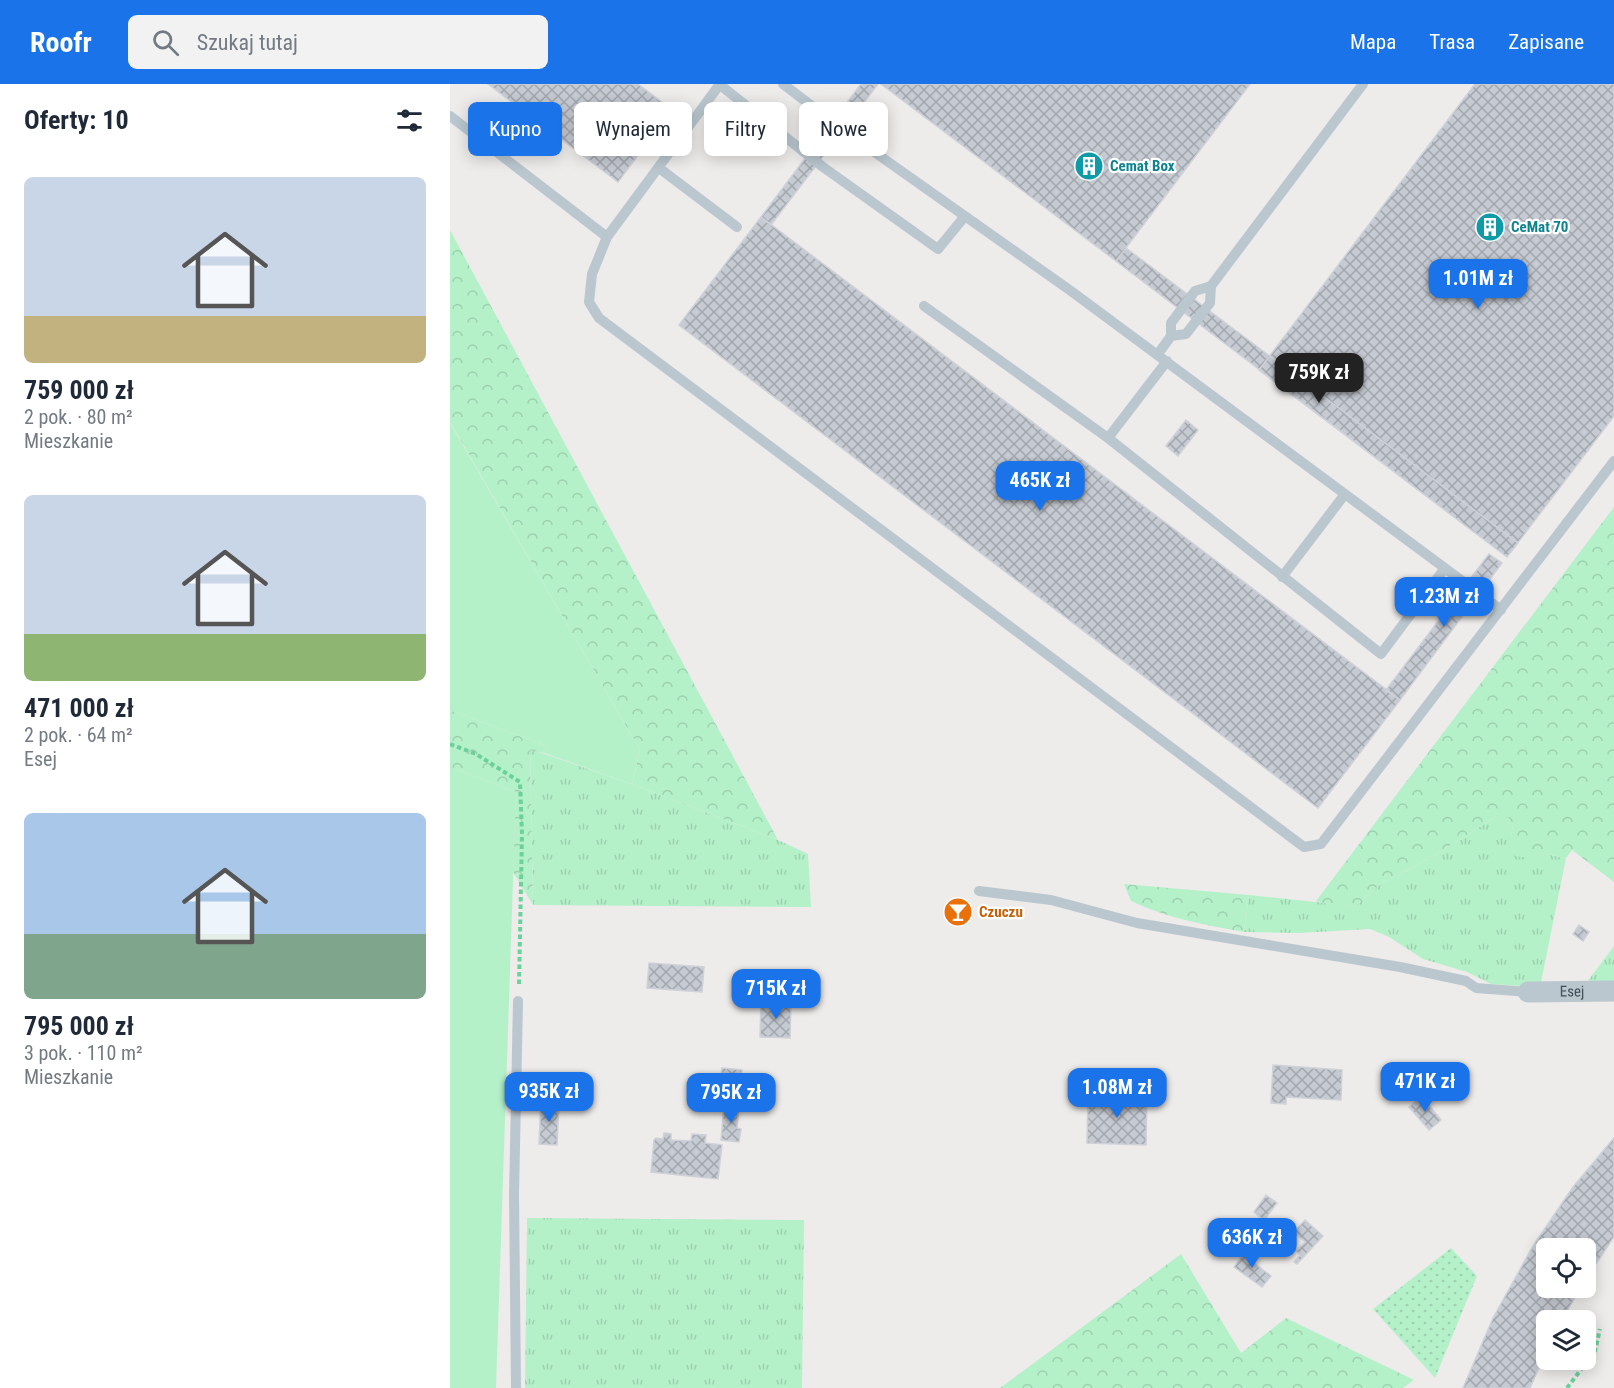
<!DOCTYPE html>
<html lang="pl">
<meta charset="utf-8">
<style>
body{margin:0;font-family:"Roboto Condensed",sans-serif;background:#f2f2f3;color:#1f2937;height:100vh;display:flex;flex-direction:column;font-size:22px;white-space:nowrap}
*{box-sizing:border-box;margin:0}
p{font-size:20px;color:#747a83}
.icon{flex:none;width:33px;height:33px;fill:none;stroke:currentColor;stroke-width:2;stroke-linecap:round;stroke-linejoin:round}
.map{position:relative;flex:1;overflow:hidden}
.details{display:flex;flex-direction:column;background:#fff;width:450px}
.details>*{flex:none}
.guide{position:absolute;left:18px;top:18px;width:570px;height:54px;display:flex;gap:12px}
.buttons{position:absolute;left:1086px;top:1154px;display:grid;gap:12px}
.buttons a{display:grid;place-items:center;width:60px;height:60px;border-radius:9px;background:#fff;box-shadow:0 3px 15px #0003;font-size:30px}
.price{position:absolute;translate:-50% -51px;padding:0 14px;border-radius:12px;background:#1a73e8;color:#fff;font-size:20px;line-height:39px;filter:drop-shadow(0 2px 3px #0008)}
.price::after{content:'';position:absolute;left:50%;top:36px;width:18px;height:14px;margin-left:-9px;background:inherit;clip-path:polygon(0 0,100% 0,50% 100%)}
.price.on{background:#222;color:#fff}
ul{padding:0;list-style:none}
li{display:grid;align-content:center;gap:12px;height:318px;padding:0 24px}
li span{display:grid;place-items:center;height:186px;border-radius:9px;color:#555}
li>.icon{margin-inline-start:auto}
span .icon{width:108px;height:108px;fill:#fffc;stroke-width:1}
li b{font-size:26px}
h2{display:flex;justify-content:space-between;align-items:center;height:72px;padding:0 24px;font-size:26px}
.tag{padding:0 21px;border-radius:9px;background:#fff;box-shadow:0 3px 15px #0003;font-size:21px;line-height:54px}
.tag.on{background:#1a73e8;color:#fff}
header{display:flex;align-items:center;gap:36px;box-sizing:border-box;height:84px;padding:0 30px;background:#1a73e8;color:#fff}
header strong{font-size:28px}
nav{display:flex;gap:33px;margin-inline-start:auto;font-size:21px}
.search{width:420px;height:54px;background:#f2f2f3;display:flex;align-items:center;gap:15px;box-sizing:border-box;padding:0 21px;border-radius:9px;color:#747a83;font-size:22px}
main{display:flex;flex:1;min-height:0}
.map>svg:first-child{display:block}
</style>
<header>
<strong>Roofr</strong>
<div class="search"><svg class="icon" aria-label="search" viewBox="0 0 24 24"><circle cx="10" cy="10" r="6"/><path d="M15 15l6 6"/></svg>Szukaj tutaj</div>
<nav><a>Mapa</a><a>Trasa</a><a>Zapisane</a></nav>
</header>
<main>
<section class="details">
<h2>Oferty: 10<svg class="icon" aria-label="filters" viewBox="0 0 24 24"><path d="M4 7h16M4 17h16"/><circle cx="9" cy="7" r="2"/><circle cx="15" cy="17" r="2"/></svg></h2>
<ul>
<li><span style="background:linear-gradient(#c9d6e8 75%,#c2b280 0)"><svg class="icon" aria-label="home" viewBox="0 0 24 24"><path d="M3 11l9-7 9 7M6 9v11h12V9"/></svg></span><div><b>759 000 zł</b><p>2 pok. · 80 m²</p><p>Mieszkanie</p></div></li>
<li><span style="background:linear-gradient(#c9d6e8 75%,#8fb573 0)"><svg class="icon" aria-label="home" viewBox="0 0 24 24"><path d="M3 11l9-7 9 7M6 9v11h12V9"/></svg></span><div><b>471 000 zł</b><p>2 pok. · 64 m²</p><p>Esej</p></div></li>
<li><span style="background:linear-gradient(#a9c7e8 65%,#7fa58c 0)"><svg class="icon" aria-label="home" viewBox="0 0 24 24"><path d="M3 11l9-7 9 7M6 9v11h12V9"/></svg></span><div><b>795 000 zł</b><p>3 pok. · 110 m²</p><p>Mieszkanie</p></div></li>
</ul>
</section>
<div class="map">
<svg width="1164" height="1304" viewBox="0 0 1164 1304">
<defs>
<pattern id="grass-tufts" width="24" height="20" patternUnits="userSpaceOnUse" patternTransform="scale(1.5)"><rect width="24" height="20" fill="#b4f1c9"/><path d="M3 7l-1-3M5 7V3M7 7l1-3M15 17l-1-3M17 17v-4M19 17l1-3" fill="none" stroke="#9cd0af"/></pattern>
<pattern id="forest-crowns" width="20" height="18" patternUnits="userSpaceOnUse" patternTransform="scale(1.5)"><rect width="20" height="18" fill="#b4f1c9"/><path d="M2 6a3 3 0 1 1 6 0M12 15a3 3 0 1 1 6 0" fill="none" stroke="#9cd0af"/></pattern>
<pattern id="park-dots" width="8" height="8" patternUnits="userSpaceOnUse" patternTransform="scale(1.5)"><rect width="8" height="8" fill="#b4f1c9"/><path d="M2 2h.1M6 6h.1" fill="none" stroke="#9cd0af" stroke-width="1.8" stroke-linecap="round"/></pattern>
<pattern id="building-cross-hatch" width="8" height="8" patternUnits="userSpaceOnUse" patternTransform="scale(1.5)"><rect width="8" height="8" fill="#c6cad2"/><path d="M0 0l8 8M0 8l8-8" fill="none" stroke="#a2a6ad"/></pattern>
</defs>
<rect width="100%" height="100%" fill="#eeebeb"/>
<!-- grass -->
<path fill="url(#grass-tufts)" d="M 80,665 L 182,700 L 328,756 L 358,770 L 361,823 L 83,821 Z
M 1047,732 L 1057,732 L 1063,740 L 1061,752 L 1078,773 L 1090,769 L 1116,774 L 1090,903 L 1041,900 L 1017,888 L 973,875 L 939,853 L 920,845 L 850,849 L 794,848 L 799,811 L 905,822 L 931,800 L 980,774 Z
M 1164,862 L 1164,900 L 1134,902 Z
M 77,1134 L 354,1136 L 352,1304 L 75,1304 Z"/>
<!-- forest -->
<path fill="url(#forest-crowns)" d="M 0,146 L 328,756 L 182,700 L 190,666 L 0,338 Z
M 1164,423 L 1164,798 L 1122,766 L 1116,774 L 1090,769 L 1078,774 L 1065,772 L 1061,752 L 1063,740 L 1057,732 L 1047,732 L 980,774 L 931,800 L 905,822 L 878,820 L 866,817 Z
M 0,626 L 97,662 L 94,669 L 80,666 L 83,821 L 63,788 L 66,708 L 0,683 Z
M 674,800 L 799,811 L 794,848 C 754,841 717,834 681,817 Z
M 731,1170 L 791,1269 L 836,1234 L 964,1296 L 953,1304 L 550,1304 Z"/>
<!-- park -->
<path fill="url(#park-dots)" d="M 1001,1164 L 1027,1192 L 985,1294 L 923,1225 Z"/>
<!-- garden -->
<path fill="#b4f1c9" d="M 0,339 L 190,666 L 182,700 L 94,669 L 97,662 L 0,626 Z
M 0,683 L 66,708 L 46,1304 L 0,1304 Z"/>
<!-- building -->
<path fill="url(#building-cross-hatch)" stroke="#ced1d8" stroke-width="1.5" d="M 38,0 L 188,0 L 222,26 L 168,98 Z
M 411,0 L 428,0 L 321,141 L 311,133 Z
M 431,0 L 800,0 L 666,177 Z
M 1025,0 L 1164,0 L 1164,332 L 1057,473 L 809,286 Z
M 311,133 L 950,616 L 868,724 L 229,241 Z
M 676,164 L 1068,459 L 1057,473 L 666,177 Z
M 736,336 L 748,346 L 728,372 L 716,362 Z
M 1039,470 L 1052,479 L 950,616 L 936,606 Z
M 1129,841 L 1139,848 L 1133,857 L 1123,850 Z
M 199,879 L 254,883 L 252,908 L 197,904 Z
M 311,917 L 341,918 L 340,954 L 310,953 Z
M 823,981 L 892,986 L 891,1016 L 836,1013 L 836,1020 L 821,1019 Z
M 272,984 L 292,986 L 290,1002 L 270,1000 Z
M 638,1009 L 697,1010 L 696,1061 L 637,1059 Z
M 971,1012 L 991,1036 L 979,1046 L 959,1023 Z
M 91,1017 L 109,1018 L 107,1061 L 89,1060 Z
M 274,1021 L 289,1022 L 287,1044 L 291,1045 L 289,1058 L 271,1056 Z
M 214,1049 L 221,1050 L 221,1056 L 241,1057 L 242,1050 L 256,1051 L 255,1059 L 272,1061 L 268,1095 L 201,1088 L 204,1056 L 206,1054 L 213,1055 Z
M 1164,1054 L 1164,1153 L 1136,1195 L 1136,1164 L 1096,1164 L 1096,1203 L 1131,1203 L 1112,1236 L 1096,1236 L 1096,1268 L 1080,1304 L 1013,1304 L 1043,1234 L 1083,1162 L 1123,1103 Z
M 816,1111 L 827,1119 L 814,1136 L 804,1128 Z
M 855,1136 L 873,1152 L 847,1180 L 844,1178 L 850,1171 L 846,1167 L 855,1158 L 844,1148 Z
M 797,1164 L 803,1169 L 799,1175 L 821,1192 L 812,1203 L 784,1183 Z"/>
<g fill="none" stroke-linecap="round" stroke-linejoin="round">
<!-- path -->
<path stroke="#6ad19a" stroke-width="4" stroke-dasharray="4.5 3" stroke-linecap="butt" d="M 0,660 L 26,670 L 70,698 L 72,750 L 69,902
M 1117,1304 L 1145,1267 L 1150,1245"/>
<!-- lane -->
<path stroke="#bac7cf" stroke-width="10" d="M 269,0 L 373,83 L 488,165 L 515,132
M 270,0 L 157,153 L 142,190 L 139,218 L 149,234 L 854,763 L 871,760 L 1164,377
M 333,0 L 396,48 L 621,207 L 1015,499
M 0,32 L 157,153
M 209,84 L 287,143
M 474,222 L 658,354 L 931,570 L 995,484
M 721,252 L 736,250 L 760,219 L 761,202 L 913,0
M 708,270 L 721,252 L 721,239 L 745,207 L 761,202
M 658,354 L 717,277
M 832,493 L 895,410
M 1030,510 L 1051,526
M 529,807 L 601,816 L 687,839 L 950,883 L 1016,897 L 1026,904 L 1078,908
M 66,1304 L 64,1111 L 68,917"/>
<!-- street -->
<path stroke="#bac7cf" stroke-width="21" id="s1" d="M 1078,908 L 1164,907"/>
</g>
<!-- icons -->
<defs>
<g id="building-disc" transform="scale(1.5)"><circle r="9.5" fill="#0f9aa8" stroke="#fff"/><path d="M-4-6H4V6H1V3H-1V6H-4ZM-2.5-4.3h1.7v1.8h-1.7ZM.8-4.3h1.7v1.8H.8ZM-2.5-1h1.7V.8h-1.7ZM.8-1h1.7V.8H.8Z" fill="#fff"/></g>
<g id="bar-disc" transform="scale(1.5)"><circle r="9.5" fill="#e8710a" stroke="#fff"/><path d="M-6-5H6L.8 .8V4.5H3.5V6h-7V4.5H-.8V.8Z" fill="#fff"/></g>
</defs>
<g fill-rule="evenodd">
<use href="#building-disc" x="639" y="82"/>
<use href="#building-disc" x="1040" y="143"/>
<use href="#bar-disc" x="508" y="828"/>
</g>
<g text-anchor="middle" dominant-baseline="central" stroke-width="4.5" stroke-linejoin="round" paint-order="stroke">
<!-- culture labels -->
<g font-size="15" font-weight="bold" fill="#0d838f" stroke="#fff" text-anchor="start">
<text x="660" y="82">Cemat Box</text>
<text x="1061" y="143">CeMat 70</text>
</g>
<!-- food labels -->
<g font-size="15" font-weight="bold" fill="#c56008" stroke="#fff" text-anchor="start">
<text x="529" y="828">Czuczu</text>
</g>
<!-- street labels -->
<g font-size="15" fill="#424f5a" stroke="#fff">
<text stroke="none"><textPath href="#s1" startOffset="44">Esej</textPath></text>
</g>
</g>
</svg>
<div class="buttons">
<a><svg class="icon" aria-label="locate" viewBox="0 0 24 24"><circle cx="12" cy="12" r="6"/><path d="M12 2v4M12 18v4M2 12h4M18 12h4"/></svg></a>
<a><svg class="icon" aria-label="layers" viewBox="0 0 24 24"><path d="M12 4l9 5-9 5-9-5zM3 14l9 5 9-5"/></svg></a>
</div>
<b class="price" style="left:1028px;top:226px">1.01M zł</b>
<b class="price on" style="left:869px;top:320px">759K zł</b>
<b class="price" style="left:590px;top:428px">465K zł</b>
<b class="price" style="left:994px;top:544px">1.23M zł</b>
<b class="price" style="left:326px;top:936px">715K zł</b>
<b class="price" style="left:975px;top:1029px">471K zł</b>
<b class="price" style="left:667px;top:1035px">1.08M zł</b>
<b class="price" style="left:99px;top:1039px">935K zł</b>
<b class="price" style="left:281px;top:1040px">795K zł</b>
<b class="price" style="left:802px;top:1185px">636K zł</b>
<div class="guide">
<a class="tag on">Kupno</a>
<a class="tag">Wynajem</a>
<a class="tag">Filtry</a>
<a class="tag">Nowe</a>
</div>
</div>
</main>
